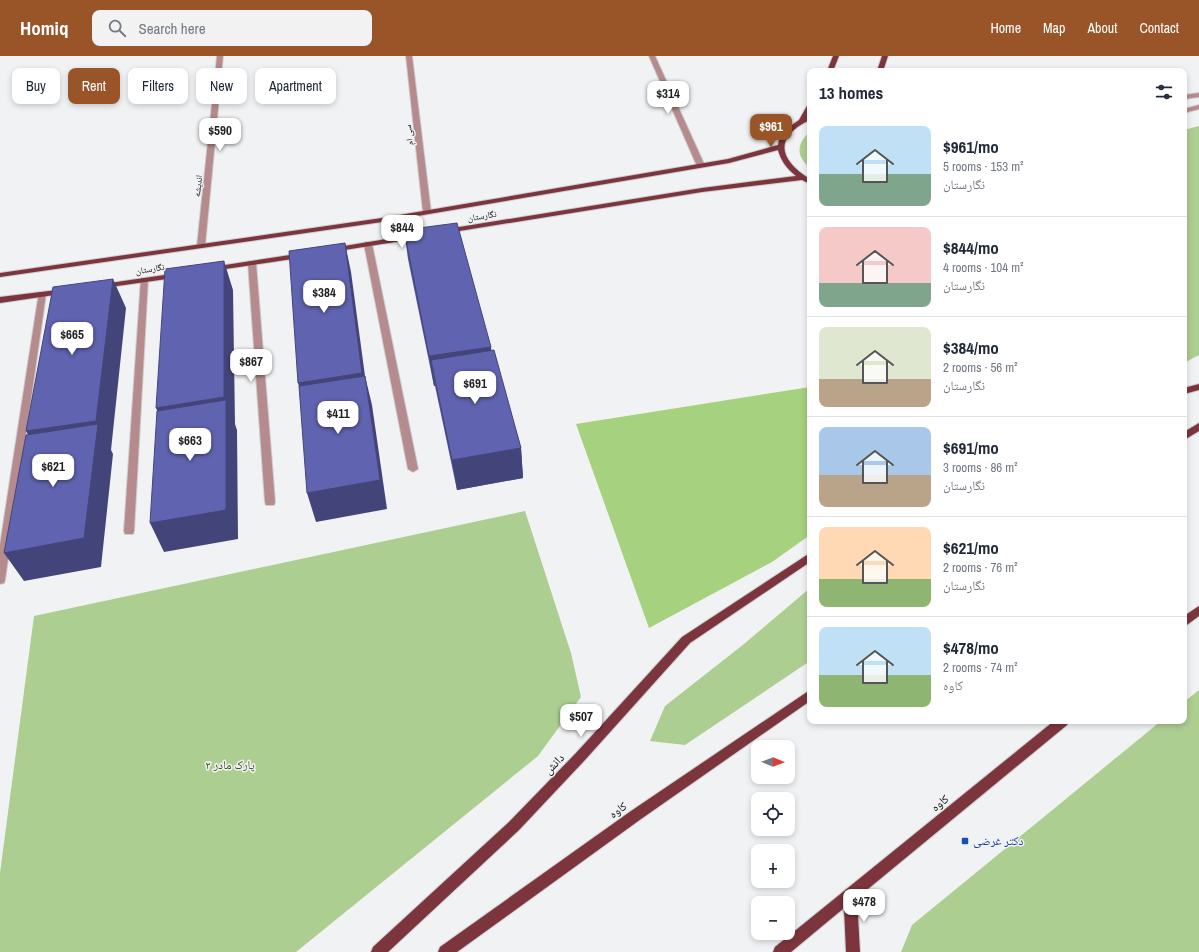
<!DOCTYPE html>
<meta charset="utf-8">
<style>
body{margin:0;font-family:"Archivo Narrow","Noto Naskh Arabic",sans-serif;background:#f2f2f3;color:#1f2937;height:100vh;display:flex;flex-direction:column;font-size:15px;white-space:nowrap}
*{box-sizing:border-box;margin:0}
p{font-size:13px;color:#747a83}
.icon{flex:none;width:22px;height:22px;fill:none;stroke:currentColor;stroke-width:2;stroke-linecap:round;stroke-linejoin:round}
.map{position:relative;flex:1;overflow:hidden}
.details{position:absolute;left:807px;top:12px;width:380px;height:656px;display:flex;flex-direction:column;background:#fff;border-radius:8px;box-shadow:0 2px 6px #0003}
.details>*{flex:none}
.top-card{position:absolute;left:12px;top:12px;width:380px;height:36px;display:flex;gap:8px}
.needle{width:26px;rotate:91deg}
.controls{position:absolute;left:751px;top:684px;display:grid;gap:8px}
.controls a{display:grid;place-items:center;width:44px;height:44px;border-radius:8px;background:#fff;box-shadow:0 2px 6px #0003;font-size:20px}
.price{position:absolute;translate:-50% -34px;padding:0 9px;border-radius:8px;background:#fff;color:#222;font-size:13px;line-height:26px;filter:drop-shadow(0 1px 2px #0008)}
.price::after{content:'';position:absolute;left:50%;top:24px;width:12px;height:9px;margin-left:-6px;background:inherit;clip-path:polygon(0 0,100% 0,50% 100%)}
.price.selected{background:#995428;color:#fff}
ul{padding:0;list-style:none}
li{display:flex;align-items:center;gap:12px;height:100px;padding:0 12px}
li+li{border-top:1px solid #e0e1e3}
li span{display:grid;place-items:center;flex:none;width:112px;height:80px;border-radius:8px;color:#555}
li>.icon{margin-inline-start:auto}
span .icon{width:48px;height:48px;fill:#fffc;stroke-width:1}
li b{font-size:17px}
h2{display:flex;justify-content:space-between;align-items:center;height:48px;padding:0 12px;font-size:17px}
.tag{padding:0 14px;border-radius:8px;background:#fff;box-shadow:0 2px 6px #0003;font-size:14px;line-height:36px}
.tag.selected{background:#995428;color:#fff}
header{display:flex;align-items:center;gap:24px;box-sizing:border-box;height:56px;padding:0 20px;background:#995428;color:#fff}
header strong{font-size:19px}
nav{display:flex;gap:22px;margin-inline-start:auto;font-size:14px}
.search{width:280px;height:36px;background:#f2f2f3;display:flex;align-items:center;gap:10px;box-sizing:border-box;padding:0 14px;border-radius:8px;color:#747a83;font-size:15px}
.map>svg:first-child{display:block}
</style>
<header>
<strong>Homiq</strong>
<div class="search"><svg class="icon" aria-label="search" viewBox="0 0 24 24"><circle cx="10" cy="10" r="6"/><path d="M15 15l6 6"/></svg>Search here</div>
<nav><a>Home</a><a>Map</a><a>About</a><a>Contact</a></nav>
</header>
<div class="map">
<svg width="1199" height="896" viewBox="0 0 1199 896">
<rect width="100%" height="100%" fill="#f1f2f3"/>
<!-- green -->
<path fill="#adce91" d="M 1199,70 L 1199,299 L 1184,307 L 1184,74 Z
M 810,75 L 810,112 C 795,99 797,88 810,75 Z
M 525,455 L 571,597 L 581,641 L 538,700 L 296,896 L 0,896 L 0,817 L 34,560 Z
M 810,532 L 810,605 L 685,689 L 650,685 L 665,650 L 744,588 Z
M 1199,634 L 1199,896 L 901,896 L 912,869 L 1161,665 L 1184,665 L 1184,646 Z"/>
<!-- forest -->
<path fill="#a6d17f" d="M 810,331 L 810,479 L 772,506 L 649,572 L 576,368 Z"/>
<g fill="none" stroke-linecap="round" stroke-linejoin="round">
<!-- minor casing -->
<g stroke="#cdcece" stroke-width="2">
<path id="minor" d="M 217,0 L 223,0 L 205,190 L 201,192 L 197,190 Z
M 406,0 L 412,0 L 431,156 L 427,158 L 423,156 Z
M 649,0 L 655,0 L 705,110 L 703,111 L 697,110 Z
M 1199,37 L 1199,41 L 1184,43 L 1184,39 Z
M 1199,49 L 1199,53 L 1184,57 L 1184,53 Z
M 365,186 L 371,186 L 372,188 L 418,413 L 413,416 L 408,413 L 364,188 Z
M 249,205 L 252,205 L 256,207 L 275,446 L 274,449 L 266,449 L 265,446 L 248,207 Z
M 141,222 L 147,222 L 148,224 L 134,475 L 133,478 L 125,478 L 124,475 Z
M 39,236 L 42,236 L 46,238 L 5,524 L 4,527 L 0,528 L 0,489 Z"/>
</g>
<!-- major casing -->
<g stroke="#cdcece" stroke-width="2">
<path id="major" d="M 833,0 L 839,0 L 833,15 L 827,15 Z
M 882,0 L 888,0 L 883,15 L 877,15 Z
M 810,48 L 810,56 L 808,61 L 810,60 L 810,64 C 773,81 779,104 810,123 L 810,128 L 802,124 L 702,136 L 447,177 L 443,175 L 447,173 L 702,132 L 796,120 C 787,113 781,105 778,94 L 729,107 L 382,166 L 0,221 L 0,217 L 382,162 L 728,103 L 778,89 L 779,84 L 785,74 L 799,64 L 807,50 Z
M 417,178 L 420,178 L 420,182 L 332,196 L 328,194 L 332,192 Z
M 303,197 L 306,197 L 306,201 L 212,215 L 208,213 L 212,211 Z
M 178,217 L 181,217 L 181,221 L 103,232 L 99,230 L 103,228 Z
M 65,233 L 69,235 L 68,237 L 0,247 L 0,241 Z
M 1199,328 L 1199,334 L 1184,338 L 1184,332 Z
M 1199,367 L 1199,375 L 1184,384 L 1184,376 Z
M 810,497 L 810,506 L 690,587 L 584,705 L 519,774 L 388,896 L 371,896 L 373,891 L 509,766 L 576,697 L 682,581 Z
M 1199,550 L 1199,560 L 1184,571 L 1184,560 Z
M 810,634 L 810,645 L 641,763 L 457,896 L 438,896 L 440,891 L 631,755 Z
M 1054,665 L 1069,665 L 1067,669 L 857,842 L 860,896 L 846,896 L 844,852 L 791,896 L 773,896 L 775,891 Z"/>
</g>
<!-- minor -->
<use href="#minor" fill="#b68b8d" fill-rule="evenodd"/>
<!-- major -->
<use href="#major" fill="#7d353d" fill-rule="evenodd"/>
</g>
<!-- wall -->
<path fill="#535596" d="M 404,174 L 491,291 L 491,294 L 521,392 L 523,422 L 457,434 L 435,330 L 434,330 L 408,203 Z"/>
<!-- shaded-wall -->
<path fill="#43457a" d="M 345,187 L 351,216 L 365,320 L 372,349 L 387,453 L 316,466 L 307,437 L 306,357 L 298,327 Z
M 224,205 L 233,234 L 235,368 L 237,374 L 238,483 L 164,496 L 150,467 L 169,381 L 156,352 Z
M 113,223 L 126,252 L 111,394 L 113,398 L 101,511 L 24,525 L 4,497 L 43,405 L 26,375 Z
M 491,291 L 494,321 L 431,304 L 435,330 L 434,330 L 429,300 Z
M 521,392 L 523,422 L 457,434 L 452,404 Z"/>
<!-- building -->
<path fill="#6063af" stroke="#43457a" d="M 457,167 L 491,291 L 429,300 L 404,174 Z
M 345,187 L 362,317 L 298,327 L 289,195 Z
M 224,205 L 224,341 L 156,352 L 165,213 Z
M 113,223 L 96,365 L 26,375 L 53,231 Z
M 494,294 L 521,392 L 452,404 L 431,304 Z
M 365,320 L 380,424 L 307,437 L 299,330 Z
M 226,344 L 226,454 L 150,467 L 157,355 Z
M 98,368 L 84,482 L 4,497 L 26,379 Z"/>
<!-- markers -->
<rect fill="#1a4fb4" stroke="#f1f2f3" stroke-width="1.5" x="961" y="781" width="8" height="8" rx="2"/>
<g text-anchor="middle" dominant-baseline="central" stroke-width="3" stroke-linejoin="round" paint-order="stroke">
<!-- far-street labels -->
<g font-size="9" fill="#0d0e0e" stroke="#f1f2f3">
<text transform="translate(409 79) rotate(-96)">سی ام</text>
<text transform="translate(198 130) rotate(-84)">اندیشه</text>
<text transform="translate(482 160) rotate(-9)">نگارستان</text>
<text transform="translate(150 213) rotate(-9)">نگارستان</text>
</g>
<!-- near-street labels -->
<g font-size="12" fill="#0d0e0e" stroke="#f1f2f3">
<text transform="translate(554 708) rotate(-46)">دانش</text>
<text transform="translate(940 747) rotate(-39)">کاوه</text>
<text transform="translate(618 754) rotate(-36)">کاوه</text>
</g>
<!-- near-park labels -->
<g font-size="12" fill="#38531b" stroke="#f1f2f3">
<text x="230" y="709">پارک مادر ۲</text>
</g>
<!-- near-transit labels -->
<g font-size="12" fill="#164399" stroke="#f1f2f3" text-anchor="start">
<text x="973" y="785">دکتر غرضی</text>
</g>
</g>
</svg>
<div class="controls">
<a><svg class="needle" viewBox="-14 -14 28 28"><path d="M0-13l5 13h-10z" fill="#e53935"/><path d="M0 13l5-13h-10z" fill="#747a83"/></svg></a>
<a><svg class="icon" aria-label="locate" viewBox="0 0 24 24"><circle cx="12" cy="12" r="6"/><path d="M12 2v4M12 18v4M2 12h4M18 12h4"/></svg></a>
<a>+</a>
<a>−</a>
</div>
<b class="price" style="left:668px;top:59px">$314</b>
<b class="price selected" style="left:771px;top:92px">$961</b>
<b class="price" style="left:220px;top:96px">$590</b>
<b class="price" style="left:402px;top:193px">$844</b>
<b class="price" style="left:324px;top:258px">$384</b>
<b class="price" style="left:72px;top:300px">$665</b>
<b class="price" style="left:251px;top:327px">$867</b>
<b class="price" style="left:475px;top:349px">$691</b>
<b class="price" style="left:338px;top:379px">$411</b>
<b class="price" style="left:190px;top:406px">$663</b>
<b class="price" style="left:53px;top:432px">$621</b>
<b class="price" style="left:581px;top:682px">$507</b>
<b class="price" style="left:864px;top:867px">$478</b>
<div class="top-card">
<a class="tag">Buy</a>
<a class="tag selected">Rent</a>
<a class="tag">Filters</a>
<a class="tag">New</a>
<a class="tag">Apartment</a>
</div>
<section class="details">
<h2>13 homes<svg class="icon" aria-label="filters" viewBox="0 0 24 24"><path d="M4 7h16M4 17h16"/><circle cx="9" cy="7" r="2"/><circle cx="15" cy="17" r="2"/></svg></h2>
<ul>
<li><span style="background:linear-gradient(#bfe0f5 60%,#7fa58c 0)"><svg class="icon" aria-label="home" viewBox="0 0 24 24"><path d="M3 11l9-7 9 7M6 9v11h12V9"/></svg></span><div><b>$961/mo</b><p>5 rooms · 153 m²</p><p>نگارستان</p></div></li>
<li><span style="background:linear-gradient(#f6c9c9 70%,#7fa58c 0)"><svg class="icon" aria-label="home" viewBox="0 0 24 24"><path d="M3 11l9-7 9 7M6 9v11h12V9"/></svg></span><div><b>$844/mo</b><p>4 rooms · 104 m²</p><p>نگارستان</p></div></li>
<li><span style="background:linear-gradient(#dfe7d0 65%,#b9a48a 0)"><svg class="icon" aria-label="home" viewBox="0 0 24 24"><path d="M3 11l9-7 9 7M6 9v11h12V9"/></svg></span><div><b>$384/mo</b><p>2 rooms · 56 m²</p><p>نگارستان</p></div></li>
<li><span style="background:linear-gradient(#a9c7e8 60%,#b9a48a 0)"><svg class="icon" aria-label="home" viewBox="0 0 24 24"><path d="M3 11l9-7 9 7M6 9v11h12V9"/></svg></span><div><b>$691/mo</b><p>3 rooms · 86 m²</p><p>نگارستان</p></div></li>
<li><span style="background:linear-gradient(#ffd9b3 65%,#8fb573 0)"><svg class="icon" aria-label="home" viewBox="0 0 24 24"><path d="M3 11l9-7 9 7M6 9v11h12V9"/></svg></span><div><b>$621/mo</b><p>2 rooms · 76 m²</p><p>نگارستان</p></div></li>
<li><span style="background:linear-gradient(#bfe0f5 60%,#8fb573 0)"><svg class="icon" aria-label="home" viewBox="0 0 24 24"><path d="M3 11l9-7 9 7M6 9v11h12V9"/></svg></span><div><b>$478/mo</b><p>2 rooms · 74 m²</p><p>کاوه</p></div></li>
</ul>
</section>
</div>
